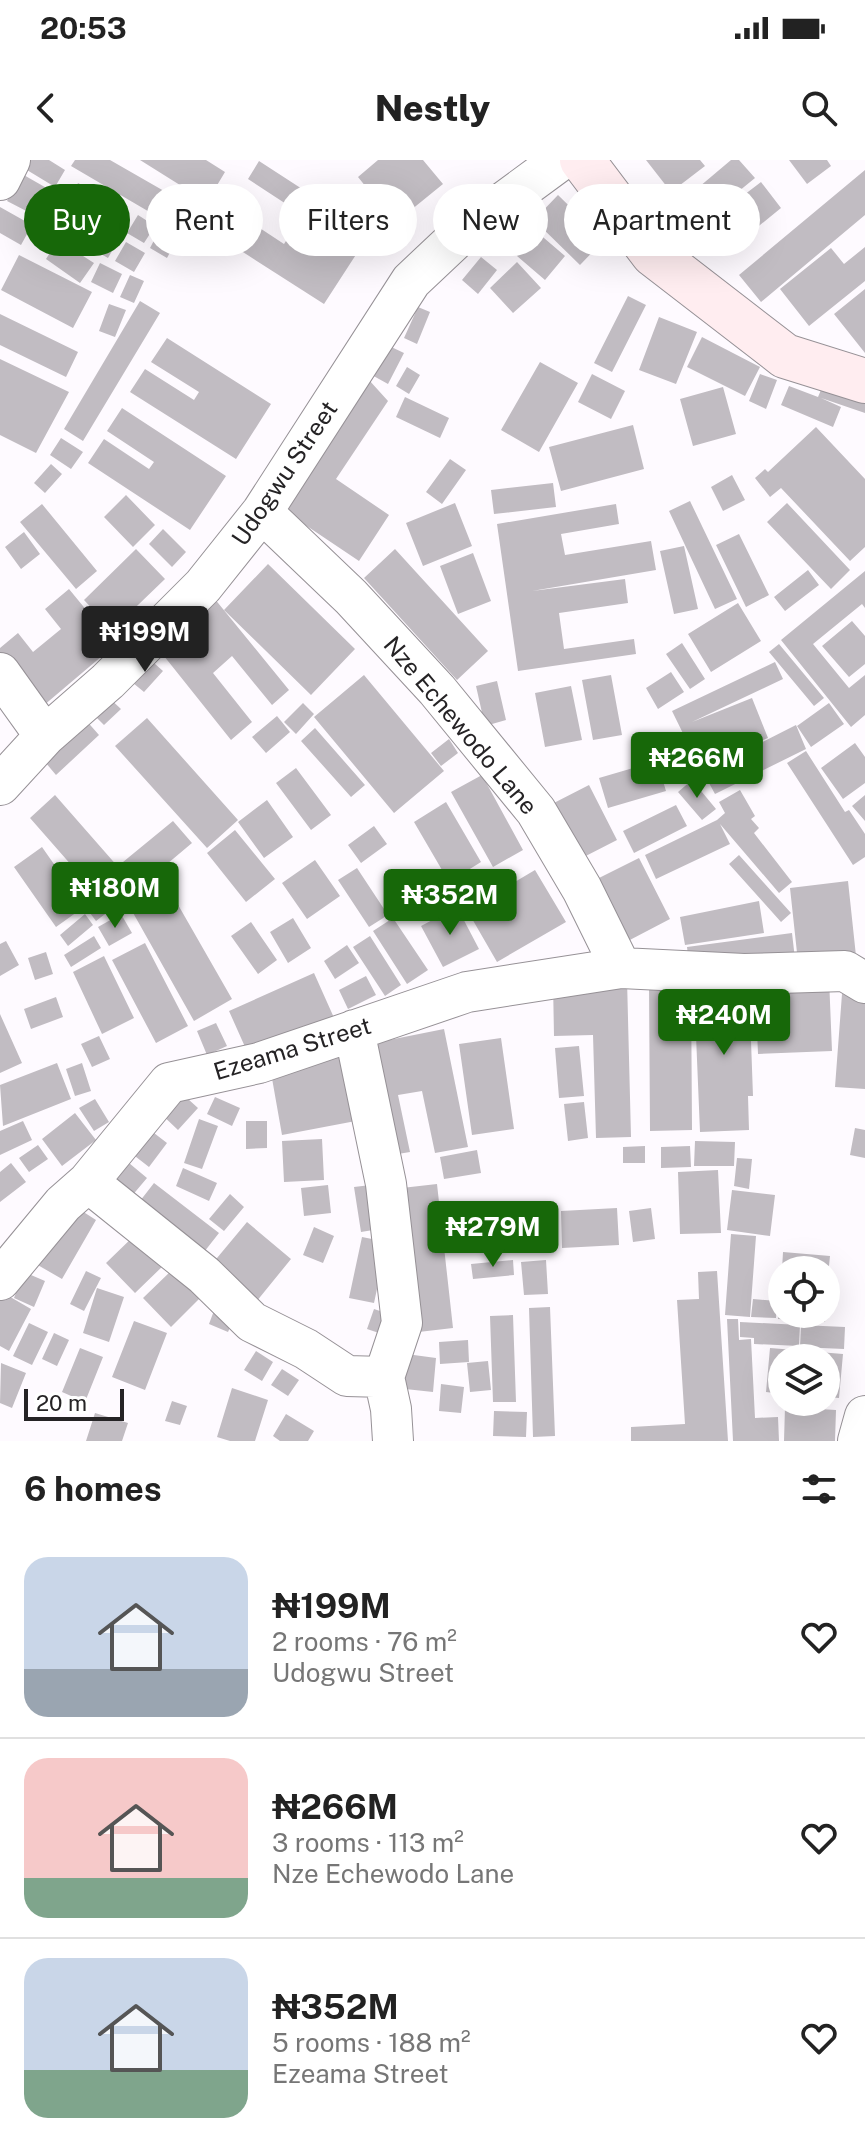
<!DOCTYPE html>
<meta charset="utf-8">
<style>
body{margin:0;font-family:"Public Sans",sans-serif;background:#f6f6f6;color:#222;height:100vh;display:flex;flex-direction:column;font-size:30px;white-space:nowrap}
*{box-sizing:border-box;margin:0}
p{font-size:26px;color:#767676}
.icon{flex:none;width:44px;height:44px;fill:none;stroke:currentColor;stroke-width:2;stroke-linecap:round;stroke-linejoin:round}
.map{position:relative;height:1281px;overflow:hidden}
.drawer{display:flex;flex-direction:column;background:#fff;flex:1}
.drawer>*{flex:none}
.hud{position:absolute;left:24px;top:24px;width:818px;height:72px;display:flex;gap:16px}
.buttons{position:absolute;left:768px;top:1096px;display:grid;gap:16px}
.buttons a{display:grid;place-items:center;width:72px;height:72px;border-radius:50%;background:#fff;box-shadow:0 8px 32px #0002;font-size:40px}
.scale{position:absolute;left:24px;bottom:20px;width:100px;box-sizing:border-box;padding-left:8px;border:4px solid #252325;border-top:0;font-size:22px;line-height:28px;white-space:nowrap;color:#252325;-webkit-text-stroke:6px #fff;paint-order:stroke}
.price{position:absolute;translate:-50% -68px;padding:0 18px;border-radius:8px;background:#176809;color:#fff;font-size:26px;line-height:52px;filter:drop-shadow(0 2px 4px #0008)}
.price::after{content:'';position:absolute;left:50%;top:48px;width:24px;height:18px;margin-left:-12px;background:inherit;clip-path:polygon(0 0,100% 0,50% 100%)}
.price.current{background:#222;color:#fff}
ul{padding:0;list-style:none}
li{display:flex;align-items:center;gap:24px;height:200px;padding:0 24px}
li+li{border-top:2px solid #e0e0e0}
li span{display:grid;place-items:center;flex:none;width:224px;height:160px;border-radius:24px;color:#555}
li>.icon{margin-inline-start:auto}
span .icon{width:96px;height:96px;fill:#fffc;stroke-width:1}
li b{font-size:34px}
h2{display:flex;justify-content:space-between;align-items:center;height:96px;padding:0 24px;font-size:34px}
.pill{padding:0 28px;border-radius:36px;background:#fff;box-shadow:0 8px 32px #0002;font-size:28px;line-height:72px}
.pill.current{background:#176809;color:#fff}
.status{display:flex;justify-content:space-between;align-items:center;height:56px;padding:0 40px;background:#fff;direction:ltr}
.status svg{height:22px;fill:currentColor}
header{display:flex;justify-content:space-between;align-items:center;height:104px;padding:0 24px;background:#fff;font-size:36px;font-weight:800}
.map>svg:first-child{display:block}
</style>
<div class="status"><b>20:53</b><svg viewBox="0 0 49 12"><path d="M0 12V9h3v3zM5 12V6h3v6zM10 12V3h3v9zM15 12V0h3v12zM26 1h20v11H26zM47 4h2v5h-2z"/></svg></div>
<header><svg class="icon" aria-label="back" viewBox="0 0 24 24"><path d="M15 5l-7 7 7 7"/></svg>Nestly<svg class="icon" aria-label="search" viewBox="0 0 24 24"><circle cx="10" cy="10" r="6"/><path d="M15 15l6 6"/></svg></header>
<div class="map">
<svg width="865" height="1281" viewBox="0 0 865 1281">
<rect width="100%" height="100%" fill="#fefaff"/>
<!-- building -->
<path fill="#c1bcc2" d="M 26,0 L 49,0 L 65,10 L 55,27 L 22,7 Z
M 75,0 L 110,0 L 171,35 L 158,57 L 71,6 Z
M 140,0 L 206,0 L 225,12 L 207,42 Z
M 378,0 L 423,0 L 443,24 L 395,63 L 358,17 Z
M 646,0 L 700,0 L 705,6 L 671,32 Z
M 731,0 L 739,0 L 755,18 L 717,49 L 699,27 Z
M 789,0 L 827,0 L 831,6 L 807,24 Z
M 259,1 L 370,73 L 324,144 L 207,69 L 223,44 L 284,84 L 303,55 L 248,19 Z
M 865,10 L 865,55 L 761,142 L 739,115 Z
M 22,14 L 50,30 L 36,56 L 7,41 Z
M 761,22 L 781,48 L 744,78 L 723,51 Z
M 78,23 L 109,39 L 89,80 L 57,64 Z
M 558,35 L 604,80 L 580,105 L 534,60 Z
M 183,36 L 201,44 L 190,67 L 172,60 Z
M 0,47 L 32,65 L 21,85 L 0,73 Z
M 138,55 L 155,66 L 144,83 L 127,73 Z
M 103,68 L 120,77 L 108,98 L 92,89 Z
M 160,69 L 177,79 L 167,98 L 150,88 Z
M 537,72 L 565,96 L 545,120 L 517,96 Z
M 58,80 L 94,103 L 80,123 L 46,99 Z
M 126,82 L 145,93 L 134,112 L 115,101 Z
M 865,87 L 865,121 L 809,166 L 780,129 L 831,88 L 844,104 Z
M 19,95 L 92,132 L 73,168 L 1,130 Z
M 481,97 L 497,110 L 478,134 L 462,120 Z
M 517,102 L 541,128 L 513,153 L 490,128 Z
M 100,103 L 122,114 L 113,133 L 91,122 Z
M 130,115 L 144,121 L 134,143 L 120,137 Z
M 865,129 L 865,193 L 834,154 Z
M 628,136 L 646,145 L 612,212 L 594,203 Z
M 140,141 L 160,153 L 83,281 L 64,269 Z
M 109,144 L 126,150 L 115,177 L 99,171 Z
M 418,147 L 430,152 L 417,184 L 404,178 Z
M 0,154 L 78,192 L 66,217 L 0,185 Z
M 659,157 L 697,172 L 676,224 L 639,210 Z
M 702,177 L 760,207 L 745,236 L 687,207 Z
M 167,178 L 271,244 L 236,299 L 130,232 L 145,209 L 194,240 L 199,232 L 151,202 Z
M 385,184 L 404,193 L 388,224 L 370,214 Z
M 0,199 L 69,232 L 36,293 L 0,275 Z
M 540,202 L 578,223 L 539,292 L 501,270 Z
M 407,207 L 420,215 L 409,234 L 396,226 Z
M 592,214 L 625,231 L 611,259 L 578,242 Z
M 760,214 L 777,220 L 766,249 L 749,241 Z
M 369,220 L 388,241 L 336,319 L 389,355 L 359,401 L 283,350 Z
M 823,225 L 865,239 L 865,253 L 821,238 L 841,247 L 833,267 L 781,245 L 789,226 L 818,237 Z
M 723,227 L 736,274 L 693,286 L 680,239 Z
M 405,237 L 449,258 L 440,278 L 396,257 Z
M 122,248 L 226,316 L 190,370 L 88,303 L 104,279 L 149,309 L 154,302 L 107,271 Z
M 633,265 L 644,309 L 561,331 L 549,287 Z
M 816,267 L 865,319 L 865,387 L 850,401 L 781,328 L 770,337 L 755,318 L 765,309 L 768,312 Z
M 61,278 L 83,292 L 71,309 L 50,295 Z
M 450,299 L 466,310 L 442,344 L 426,332 Z
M 51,304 L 62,314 L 45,333 L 34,323 Z
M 732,315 L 745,340 L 723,351 L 711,327 Z
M 553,323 L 556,347 L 494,354 L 491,330 Z
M 126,335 L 155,365 L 133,387 L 104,357 Z
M 690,341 L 737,439 L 715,449 L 669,351 Z
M 455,343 L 472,386 L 423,406 L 406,363 Z
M 787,343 L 850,410 L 831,429 L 767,362 Z
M 42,344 L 97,411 L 76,429 L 20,362 Z
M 616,344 L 619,364 L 561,374 L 565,395 L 651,381 L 656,410 L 532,431 L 625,419 L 628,443 L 559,453 L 564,489 L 634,479 L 636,494 L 518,511 L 497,364 Z
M 163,369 L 186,392 L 172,407 L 149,384 Z
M 24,372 L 40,394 L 21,409 L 5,387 Z
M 739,374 L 769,435 L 746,447 L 716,385 Z
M 684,386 L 698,449 L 674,454 L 660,391 Z
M 136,389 L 165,419 L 112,470 L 84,440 Z
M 395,389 L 488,491 L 457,520 L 364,418 Z
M 473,393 L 491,441 L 458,454 L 440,406 Z
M 268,404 L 355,489 L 311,535 L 224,450 Z
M 808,410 L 819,425 L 785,451 L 774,437 Z
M 865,411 L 865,448 L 862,444 L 813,484 L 849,528 L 865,515 L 865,555 L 851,567 L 781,480 Z
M 69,429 L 115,485 L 43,546 L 0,495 L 0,488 L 18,473 L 33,492 L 61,469 L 45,449 Z
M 214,438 L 289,530 L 272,545 L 232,496 L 213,513 L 252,562 L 231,580 L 156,486 Z
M 738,443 L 761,481 L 711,512 L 688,474 Z
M 852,461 L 865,476 L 865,504 L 849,517 L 822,486 Z
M 682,483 L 705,519 L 690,529 L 666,494 Z
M 779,484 L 824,538 L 814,546 L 769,492 Z
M 146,496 L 163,511 L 144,532 L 127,518 Z
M 775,502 L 783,519 L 692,562 L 752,538 L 768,578 L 699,606 L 672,551 Z
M 671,512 L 684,532 L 658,549 L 646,528 Z
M 364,515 L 444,611 L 394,653 L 314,557 Z
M 611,515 L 622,575 L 593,580 L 582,520 Z
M 497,521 L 506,560 L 485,566 L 476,526 Z
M 571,526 L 582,580 L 545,587 L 535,533 Z
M 107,536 L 121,549 L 104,565 L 91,552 Z
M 303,543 L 314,554 L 296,574 L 284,562 Z
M 829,543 L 844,564 L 811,587 L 797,566 Z
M 277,556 L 290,572 L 266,593 L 252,577 Z
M 84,558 L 99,575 L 56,615 L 40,596 Z
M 147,558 L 238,660 L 207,688 L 115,586 Z
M 796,565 L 806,589 L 715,634 L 703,612 Z
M 315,568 L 365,625 L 351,637 L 301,581 Z
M 449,579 L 458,593 L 441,606 L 431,593 Z
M 855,583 L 865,597 L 865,623 L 843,639 L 821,608 Z
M 806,591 L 845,652 L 849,650 L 865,674 L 865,697 L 853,705 L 787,603 Z
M 657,601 L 666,631 L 608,648 L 599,618 Z
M 296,608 L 331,655 L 311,670 L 276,623 Z
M 482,615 L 523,690 L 493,707 L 451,632 Z
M 692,620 L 716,649 L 702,660 L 678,632 Z
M 589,625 L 617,680 L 576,701 L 548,646 Z
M 740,630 L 755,656 L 751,659 L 759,668 L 754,673 L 792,722 L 779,733 L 720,664 L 730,684 L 656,719 L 645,695 L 717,660 L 725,653 L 719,642 Z
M 55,635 L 119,708 L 94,731 L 30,658 Z
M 865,635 L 865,661 L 852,646 Z
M 267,640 L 293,677 L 264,698 L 238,662 Z
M 446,642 L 481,702 L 449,722 L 414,662 Z
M 676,645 L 687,666 L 634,693 L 623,671 Z
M 173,661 L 192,683 L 142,725 L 123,702 Z
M 374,666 L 387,684 L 361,703 L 348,685 Z
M 235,670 L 275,719 L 246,742 L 207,693 Z
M 42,687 L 84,747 L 56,767 L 14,707 Z
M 739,695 L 791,753 L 781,762 L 729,704 Z
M 639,698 L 670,759 L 626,782 L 595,720 Z
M 315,700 L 340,736 L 307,759 L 282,723 Z
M 357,708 L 388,755 L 369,767 L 338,720 Z
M 535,710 L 566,762 L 497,802 L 467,750 Z
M 122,715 L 135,731 L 96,761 L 84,745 Z
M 848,721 L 856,796 L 798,802 L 790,728 Z
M 169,729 L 232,839 L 194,861 L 132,751 Z
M 759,741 L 764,773 L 685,785 L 680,757 Z
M 457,747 L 479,789 L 443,807 L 421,766 Z
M 85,754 L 93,765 L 68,786 L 60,775 Z
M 121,754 L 132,773 L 109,786 L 98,767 Z
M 293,758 L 311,788 L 288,803 L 270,772 Z
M 393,758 L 428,810 L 407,824 L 373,771 Z
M 251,762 L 277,800 L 258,814 L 231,776 Z
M 792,773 L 795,799 L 690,812 L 687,787 Z
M 94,776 L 101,788 L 71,807 L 64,795 Z
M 370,776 L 401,825 L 385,836 L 353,787 Z
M 6,781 L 19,805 L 0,816 L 0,784 Z
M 145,783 L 188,866 L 156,883 L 112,800 Z
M 347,785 L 359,803 L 335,819 L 324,801 Z
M 46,792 L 53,814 L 35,820 L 28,798 Z
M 104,796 L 134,858 L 102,874 L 73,812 Z
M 314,813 L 335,860 L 250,898 L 229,851 Z
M 366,816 L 376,835 L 348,849 L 339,830 Z
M 829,818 L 832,891 L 758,894 L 755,821 Z
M 627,819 L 631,977 L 596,978 L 593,875 L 554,876 L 553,822 Z
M 691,821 L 692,970 L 650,971 L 649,822 Z
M 749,825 L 753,936 L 748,936 L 749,970 L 700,972 L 694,827 Z
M 842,834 L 865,836 L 865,929 L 835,927 Z
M 56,837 L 63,857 L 31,869 L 24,849 Z
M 0,854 L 22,903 L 0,913 Z
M 216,863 L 227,886 L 207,895 L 197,871 Z
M 444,869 L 468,987 L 435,993 L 422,931 L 398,935 L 410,992 L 392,995 L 369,884 Z
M 99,876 L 110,899 L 92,907 L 81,884 Z
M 501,878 L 514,969 L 472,975 L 459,884 Z
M 579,886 L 584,936 L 559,938 L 555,888 Z
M 350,892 L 361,960 L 282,975 L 270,907 Z
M 57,903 L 71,939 L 3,966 L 0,925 Z
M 82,903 L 91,931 L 75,936 L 66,909 Z
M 178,930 L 198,948 L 178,970 L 158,951 Z
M 215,937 L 240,948 L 232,966 L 207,954 Z
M 95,939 L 109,962 L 94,971 L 79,948 Z
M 584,942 L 588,978 L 568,981 L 564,944 Z
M 75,953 L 96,980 L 62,1006 L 42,979 Z
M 199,959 L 218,966 L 202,1009 L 184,1003 Z
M 23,961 L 32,980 L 0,995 L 0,971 Z
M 246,961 L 267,961 L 267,988 L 246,989 Z
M 141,963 L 167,983 L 149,1007 L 122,986 Z
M 855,968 L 865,970 L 865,998 L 850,995 Z
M 322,979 L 324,1020 L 284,1022 L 282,981 Z
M 695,981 L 735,982 L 734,1006 L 694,1006 Z
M 38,985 L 48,999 L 29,1012 L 19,998 Z
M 645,986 L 645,1003 L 623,1003 L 623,987 Z
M 690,986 L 691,1007 L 661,1008 L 661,987 Z
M 477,990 L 481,1013 L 444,1019 L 440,997 Z
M 123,998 L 147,1018 L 125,1044 L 102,1024 Z
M 737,998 L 752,999 L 749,1029 L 734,1026 Z
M 11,1003 L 26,1022 L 0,1042 L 0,1012 Z
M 183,1008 L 217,1023 L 209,1041 L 176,1026 Z
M 718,1010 L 721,1073 L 680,1074 L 678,1012 Z
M 154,1023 L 219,1073 L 197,1101 L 133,1050 Z
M 379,1024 L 385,1068 L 361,1072 L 354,1027 Z
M 437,1024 L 453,1168 L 410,1173 L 393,1029 Z
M 328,1025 L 331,1053 L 304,1056 L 301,1028 Z
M 732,1030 L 775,1035 L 770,1076 L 727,1070 Z
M 230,1034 L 244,1047 L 224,1071 L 209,1059 Z
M 71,1044 L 96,1060 L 62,1119 L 36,1104 Z
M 617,1048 L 619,1085 L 562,1088 L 561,1051 Z
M 651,1048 L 655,1079 L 633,1082 L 629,1051 Z
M 247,1062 L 291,1099 L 252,1147 L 207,1110 Z
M 314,1067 L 334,1076 L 323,1103 L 303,1095 Z
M 137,1073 L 166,1103 L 135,1133 L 106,1103 Z
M 731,1074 L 756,1076 L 750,1157 L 725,1155 Z
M 362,1077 L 387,1082 L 374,1143 L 349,1138 Z
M 783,1092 L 830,1096 L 828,1116 L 826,1110 L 782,1110 Z
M 513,1100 L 514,1115 L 473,1119 L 471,1104 Z
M 546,1100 L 548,1134 L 524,1135 L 521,1102 Z
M 172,1110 L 200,1138 L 171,1167 L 143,1138 Z
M 86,1111 L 101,1118 L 84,1151 L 70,1144 Z
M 717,1111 L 728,1281 L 631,1281 L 631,1267 L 685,1264 L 677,1140 L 699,1139 L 698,1112 Z
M 24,1112 L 45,1121 L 34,1147 L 14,1138 Z
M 97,1128 L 124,1137 L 109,1182 L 83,1173 Z
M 0,1131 L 31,1149 L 9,1191 L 0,1186 Z
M 780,1137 L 782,1154 L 826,1154 L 825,1162 L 778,1159 Z
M 753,1139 L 777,1141 L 776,1158 L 751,1157 Z
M 550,1147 L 555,1276 L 533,1277 L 529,1148 Z
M 215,1148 L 235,1156 L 228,1172 L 209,1164 Z
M 374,1149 L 395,1156 L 388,1176 L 367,1169 Z
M 513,1155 L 516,1242 L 493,1242 L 490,1156 Z
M 727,1159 L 738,1159 L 739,1180 L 751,1179 L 755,1258 L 778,1257 L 779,1281 L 733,1281 Z
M 134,1161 L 167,1173 L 145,1230 L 112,1217 Z
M 740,1162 L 800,1165 L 799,1186 L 754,1184 L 754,1178 L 740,1177 Z
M 29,1163 L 48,1172 L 32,1205 L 13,1196 Z
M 801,1165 L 845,1167 L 844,1189 L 800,1187 Z
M 54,1173 L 69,1180 L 57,1206 L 42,1199 Z
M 468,1180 L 469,1202 L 440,1204 L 439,1182 Z
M 80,1188 L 103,1197 L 85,1242 L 62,1232 Z
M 770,1188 L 843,1194 L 839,1238 L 826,1237 L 826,1198 L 782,1198 L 782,1234 L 766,1232 Z
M 256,1191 L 273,1202 L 262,1221 L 244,1210 Z
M 399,1193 L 436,1198 L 433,1232 L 396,1228 Z
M 488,1201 L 491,1230 L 470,1232 L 467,1203 Z
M 1,1203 L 26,1213 L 12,1248 L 0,1243 Z
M 282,1209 L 299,1220 L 288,1236 L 271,1225 Z
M 441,1224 L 464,1227 L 461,1253 L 439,1251 Z
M 232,1228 L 268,1240 L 255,1281 L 230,1281 L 217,1277 Z
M 172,1241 L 187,1246 L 180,1265 L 165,1261 Z
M 785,1247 L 836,1250 L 835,1281 L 784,1281 Z
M 494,1251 L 527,1252 L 526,1277 L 493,1276 Z
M 95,1253 L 128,1263 L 122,1281 L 86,1281 Z
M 286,1254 L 314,1271 L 308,1281 L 280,1281 L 273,1276 Z"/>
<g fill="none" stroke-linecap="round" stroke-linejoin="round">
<!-- street casing -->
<g stroke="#969196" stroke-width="42">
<path id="street" d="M 0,20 L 10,0
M 262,352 L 351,437 L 437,530 L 536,651 L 582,729 L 621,808
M 0,513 L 45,576
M 0,625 L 45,576 L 108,521 L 203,426 L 262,352 L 411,121 L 463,72 L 561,0
M 354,870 L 386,1024 L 402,1163 L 384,1217
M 88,1022 L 204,1115 L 252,1162 L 306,1189 L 347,1216 L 384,1217 L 391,1249 L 393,1281
M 0,1120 L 63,1044 L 88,1022 L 169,923 L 259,903 L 467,832 L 621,808 L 744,814 L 845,811 L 865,823
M 858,1281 L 865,1256"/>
</g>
<!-- secondary casing -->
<g stroke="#969196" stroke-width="46">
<path id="secondary" d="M 582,0 L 653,94 L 785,196 L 865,221"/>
</g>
<!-- street -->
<use href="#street" stroke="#fff" stroke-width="40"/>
<!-- secondary -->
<use href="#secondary" stroke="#ffedf0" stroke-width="44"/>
</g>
<g text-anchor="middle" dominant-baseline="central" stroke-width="7" stroke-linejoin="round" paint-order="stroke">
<!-- street labels -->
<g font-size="24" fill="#252325" stroke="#fff">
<text transform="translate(284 313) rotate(-56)">Udogwu Street</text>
<text transform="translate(461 565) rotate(50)">Nze Echewodo Lane</text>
<text transform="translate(292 888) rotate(-17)">Ezeama Street</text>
</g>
</g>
</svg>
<div class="buttons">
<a><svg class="icon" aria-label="locate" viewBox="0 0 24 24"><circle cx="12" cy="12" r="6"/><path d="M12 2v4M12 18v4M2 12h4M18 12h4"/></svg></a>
<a><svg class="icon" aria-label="layers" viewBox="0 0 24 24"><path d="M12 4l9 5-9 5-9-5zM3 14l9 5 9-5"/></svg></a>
</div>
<div class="scale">20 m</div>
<b class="price current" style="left:145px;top:514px">₦199M</b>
<b class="price" style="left:697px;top:640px">₦266M</b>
<b class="price" style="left:115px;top:770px">₦180M</b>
<b class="price" style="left:450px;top:777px">₦352M</b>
<b class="price" style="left:724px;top:897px">₦240M</b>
<b class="price" style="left:493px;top:1109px">₦279M</b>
<div class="hud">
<a class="pill current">Buy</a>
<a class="pill">Rent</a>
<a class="pill">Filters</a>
<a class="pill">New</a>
<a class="pill">Apartment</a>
</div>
</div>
<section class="drawer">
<h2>6 homes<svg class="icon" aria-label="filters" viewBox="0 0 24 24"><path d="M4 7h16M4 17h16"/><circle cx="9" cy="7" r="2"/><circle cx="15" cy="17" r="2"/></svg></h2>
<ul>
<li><span style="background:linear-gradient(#c9d6e8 70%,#9aa5b1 0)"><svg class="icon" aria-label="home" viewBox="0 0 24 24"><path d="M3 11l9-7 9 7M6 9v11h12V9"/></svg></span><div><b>₦199M</b><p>2 rooms · 76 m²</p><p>Udogwu Street</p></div><svg class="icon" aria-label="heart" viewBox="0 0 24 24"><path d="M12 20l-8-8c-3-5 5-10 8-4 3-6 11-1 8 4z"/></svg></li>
<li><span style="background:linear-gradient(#f6c9c9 75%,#7fa58c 0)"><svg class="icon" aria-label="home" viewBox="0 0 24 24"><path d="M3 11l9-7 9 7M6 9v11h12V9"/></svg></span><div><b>₦266M</b><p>3 rooms · 113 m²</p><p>Nze Echewodo Lane</p></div><svg class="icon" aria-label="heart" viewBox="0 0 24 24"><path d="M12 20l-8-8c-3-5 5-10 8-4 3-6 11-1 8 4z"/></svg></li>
<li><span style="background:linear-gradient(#c9d6e8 70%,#7fa58c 0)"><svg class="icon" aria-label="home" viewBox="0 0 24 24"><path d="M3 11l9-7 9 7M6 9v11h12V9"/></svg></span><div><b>₦352M</b><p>5 rooms · 188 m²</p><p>Ezeama Street</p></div><svg class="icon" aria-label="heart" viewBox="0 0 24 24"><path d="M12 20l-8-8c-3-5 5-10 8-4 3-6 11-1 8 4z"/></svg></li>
</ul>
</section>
